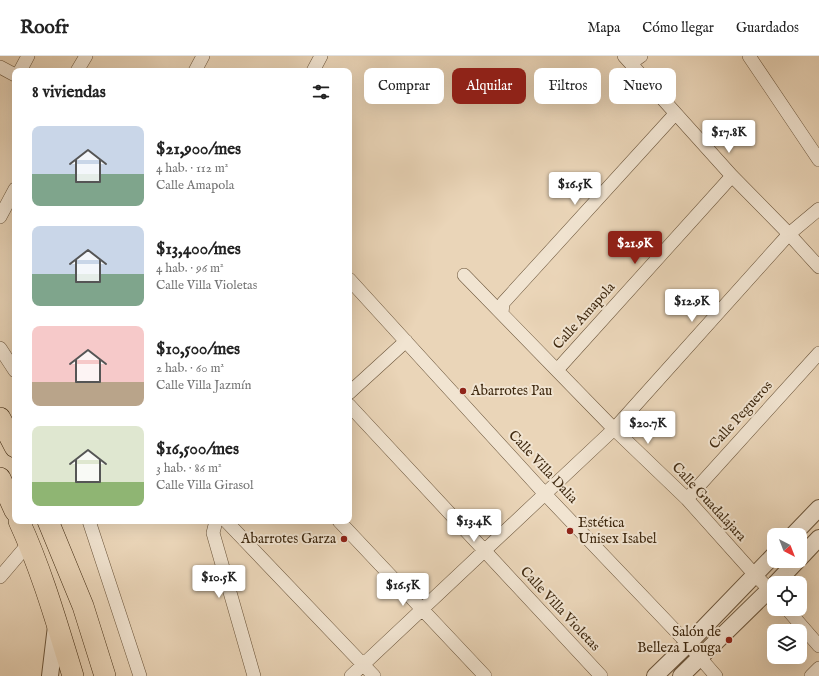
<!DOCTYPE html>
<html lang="es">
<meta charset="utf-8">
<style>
body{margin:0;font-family:"IM FELL English",serif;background:#f6f6f6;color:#222;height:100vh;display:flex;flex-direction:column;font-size:15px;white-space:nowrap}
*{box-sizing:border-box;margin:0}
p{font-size:13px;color:#767676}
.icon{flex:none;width:22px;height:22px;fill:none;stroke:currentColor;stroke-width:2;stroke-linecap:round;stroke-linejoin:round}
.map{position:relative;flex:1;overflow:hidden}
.sheet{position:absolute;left:12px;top:12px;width:340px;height:456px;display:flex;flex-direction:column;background:#fff;border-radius:8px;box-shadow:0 4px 16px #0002}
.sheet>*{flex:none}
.banner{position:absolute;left:364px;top:12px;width:380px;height:36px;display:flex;gap:8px}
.needle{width:26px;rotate:138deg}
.buttons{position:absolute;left:767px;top:472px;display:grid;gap:8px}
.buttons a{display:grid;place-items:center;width:40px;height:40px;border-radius:8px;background:#fff;box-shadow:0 4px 16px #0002;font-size:20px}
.price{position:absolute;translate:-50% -34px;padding:0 9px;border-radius:4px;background:#fff;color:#222;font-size:13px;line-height:26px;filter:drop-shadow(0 1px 2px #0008)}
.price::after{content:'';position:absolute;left:50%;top:24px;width:12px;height:9px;margin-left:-6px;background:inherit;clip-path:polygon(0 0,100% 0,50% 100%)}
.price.active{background:#8f2418;color:#fff}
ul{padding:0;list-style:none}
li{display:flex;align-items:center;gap:12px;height:100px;padding:0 20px}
li span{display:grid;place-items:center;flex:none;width:112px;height:80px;border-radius:8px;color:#555}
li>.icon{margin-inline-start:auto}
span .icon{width:48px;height:48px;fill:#fffc;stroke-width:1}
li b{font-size:17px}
h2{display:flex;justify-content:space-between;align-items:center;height:48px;padding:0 20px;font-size:17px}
.chip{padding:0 14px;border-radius:8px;background:#fff;box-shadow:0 4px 16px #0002;font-size:14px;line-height:36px}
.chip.active{background:#8f2418;color:#fff}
header{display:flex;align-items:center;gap:24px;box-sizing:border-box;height:56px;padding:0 20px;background:#fff;border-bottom:1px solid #e0e0e0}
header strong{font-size:19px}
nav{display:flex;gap:22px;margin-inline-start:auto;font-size:14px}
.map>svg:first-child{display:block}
</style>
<header>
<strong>Roofr</strong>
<nav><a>Mapa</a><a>Cómo llegar</a><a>Guardados</a></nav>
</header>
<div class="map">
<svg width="819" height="620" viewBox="0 0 819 620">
<rect width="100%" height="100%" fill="#ead5b8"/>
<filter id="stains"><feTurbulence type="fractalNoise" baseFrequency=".005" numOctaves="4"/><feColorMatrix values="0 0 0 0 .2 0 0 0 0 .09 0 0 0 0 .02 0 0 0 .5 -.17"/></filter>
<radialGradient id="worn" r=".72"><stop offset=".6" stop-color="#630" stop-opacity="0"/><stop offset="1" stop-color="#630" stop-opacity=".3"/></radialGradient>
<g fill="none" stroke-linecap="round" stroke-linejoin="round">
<!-- minor casing -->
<g stroke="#6a543a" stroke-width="14">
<path id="minor" d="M 624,0 L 732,120 L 789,178 L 819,211
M 749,0 L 819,104
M 631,7 L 641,0
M 0,11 L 15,19
M 20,15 L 28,0
M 77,15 L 86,0
M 195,15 L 203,0
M 313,15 L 321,0
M 0,161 L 15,133
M 464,219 L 614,373 L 687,443 L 755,519 L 774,538
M 349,223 L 545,438 L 688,588 L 716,620
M 502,257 L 503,247 L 675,58
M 0,292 L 15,315
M 557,314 L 732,120
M 349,337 L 406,285
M 349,349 L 601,620
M 687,443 L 819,297
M 89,465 L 140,620
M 216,465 L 213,477 L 254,620
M 226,465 L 374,620
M 339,465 L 485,620
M 0,521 L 29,487
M 787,553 L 819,590
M 351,620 L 614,373 L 789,178 L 819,153
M 811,620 L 819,612"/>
</g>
<!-- tertiary casing -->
<g stroke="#6a543a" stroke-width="18">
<path id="tertiary" d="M 793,479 L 819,452
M 800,502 L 819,482
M 776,527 L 797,505
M 50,620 L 56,570
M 655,620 L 688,588 L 774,499
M 681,620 L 774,529"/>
</g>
<!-- trunk casing -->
<g stroke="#3f2910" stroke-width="22">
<path id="trunk" d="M 0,362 L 15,391
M 0,422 L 15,455
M 19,465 C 42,515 57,568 73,620
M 48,465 L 83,550 L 105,620"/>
</g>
<!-- minor -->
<use href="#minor" stroke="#f1e4d1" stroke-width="13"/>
<!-- tertiary -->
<use href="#tertiary" stroke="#f1e4d1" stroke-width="16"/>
<!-- trunk -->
<use href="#trunk" stroke="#ead5b8" stroke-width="21"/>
</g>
<!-- markers -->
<g fill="#8f2418" stroke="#f1e4d1" stroke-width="1.5">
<circle cx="463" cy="335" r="4"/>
<circle cx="570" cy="475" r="4"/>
<circle cx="344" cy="483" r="4"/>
<circle cx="729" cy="584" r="4"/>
</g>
<g text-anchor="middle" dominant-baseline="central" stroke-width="4" stroke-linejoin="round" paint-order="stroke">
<!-- street labels -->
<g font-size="14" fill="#3f2910" stroke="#f1e4d1">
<text transform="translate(584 260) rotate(-48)">Calle Amapola</text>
<text transform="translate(741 359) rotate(-48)">Calle Pegueros</text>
<text transform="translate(543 411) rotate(47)">Calle Villa Dalia</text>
<text transform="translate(709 446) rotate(47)">Calle Guadalajara</text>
<text transform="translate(560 553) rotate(47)">Calle Villa Violetas</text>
</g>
<!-- poi labels -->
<g font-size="14" fill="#3f2910" stroke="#f1e4d1" text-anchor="start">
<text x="471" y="335">Abarrotes Pau</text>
<text x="578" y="467">Estética<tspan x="578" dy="16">Unisex Isabel</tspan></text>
<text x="336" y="483" text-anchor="end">Abarrotes Garza</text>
<text x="721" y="576" text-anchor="end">Salón de<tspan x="721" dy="16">Belleza Louga</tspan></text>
</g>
</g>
<rect width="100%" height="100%" filter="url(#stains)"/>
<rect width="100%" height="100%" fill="url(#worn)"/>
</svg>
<div class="buttons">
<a><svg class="needle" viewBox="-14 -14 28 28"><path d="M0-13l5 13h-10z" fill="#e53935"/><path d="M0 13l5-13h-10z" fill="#767676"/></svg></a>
<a><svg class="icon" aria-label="locate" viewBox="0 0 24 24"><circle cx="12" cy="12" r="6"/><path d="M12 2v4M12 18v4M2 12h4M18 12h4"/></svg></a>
<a><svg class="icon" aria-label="layers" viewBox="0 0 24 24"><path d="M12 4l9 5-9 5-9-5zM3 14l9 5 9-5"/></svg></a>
</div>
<b class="price" style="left:729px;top:98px">$17.8K</b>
<b class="price" style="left:575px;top:150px">$16.5K</b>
<b class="price active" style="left:635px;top:209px">$21.9K</b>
<b class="price" style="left:692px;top:267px">$12.9K</b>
<b class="price" style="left:648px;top:389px">$20.7K</b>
<b class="price" style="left:474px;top:487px">$13.4K</b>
<b class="price" style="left:219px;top:543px">$10.5K</b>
<b class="price" style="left:403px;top:551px">$16.5K</b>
<div class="banner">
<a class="chip">Comprar</a>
<a class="chip active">Alquilar</a>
<a class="chip">Filtros</a>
<a class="chip">Nuevo</a>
</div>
<section class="sheet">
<h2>8 viviendas<svg class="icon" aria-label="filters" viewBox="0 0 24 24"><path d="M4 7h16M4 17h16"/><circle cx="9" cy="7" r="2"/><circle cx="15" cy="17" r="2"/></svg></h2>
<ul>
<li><span style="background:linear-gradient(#c9d6e8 60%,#7fa58c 0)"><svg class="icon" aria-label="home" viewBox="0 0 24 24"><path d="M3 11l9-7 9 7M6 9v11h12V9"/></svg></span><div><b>$21,900/mes</b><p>4 hab. · 112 m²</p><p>Calle Amapola</p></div></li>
<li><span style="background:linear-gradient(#c9d6e8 60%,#7fa58c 0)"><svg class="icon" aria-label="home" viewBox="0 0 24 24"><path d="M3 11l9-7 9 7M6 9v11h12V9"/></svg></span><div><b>$13,400/mes</b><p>4 hab. · 96 m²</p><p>Calle Villa Violetas</p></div></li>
<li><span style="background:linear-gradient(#f6c9c9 70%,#b9a48a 0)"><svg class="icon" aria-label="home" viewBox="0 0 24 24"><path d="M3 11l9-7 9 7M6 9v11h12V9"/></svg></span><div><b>$10,500/mes</b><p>2 hab. · 60 m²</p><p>Calle Villa Jazmín</p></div></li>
<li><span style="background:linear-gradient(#dfe7d0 70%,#8fb573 0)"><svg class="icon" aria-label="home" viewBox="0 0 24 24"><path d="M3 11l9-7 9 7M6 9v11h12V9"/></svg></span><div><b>$16,500/mes</b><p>3 hab. · 86 m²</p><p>Calle Villa Girasol</p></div></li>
</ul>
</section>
</div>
